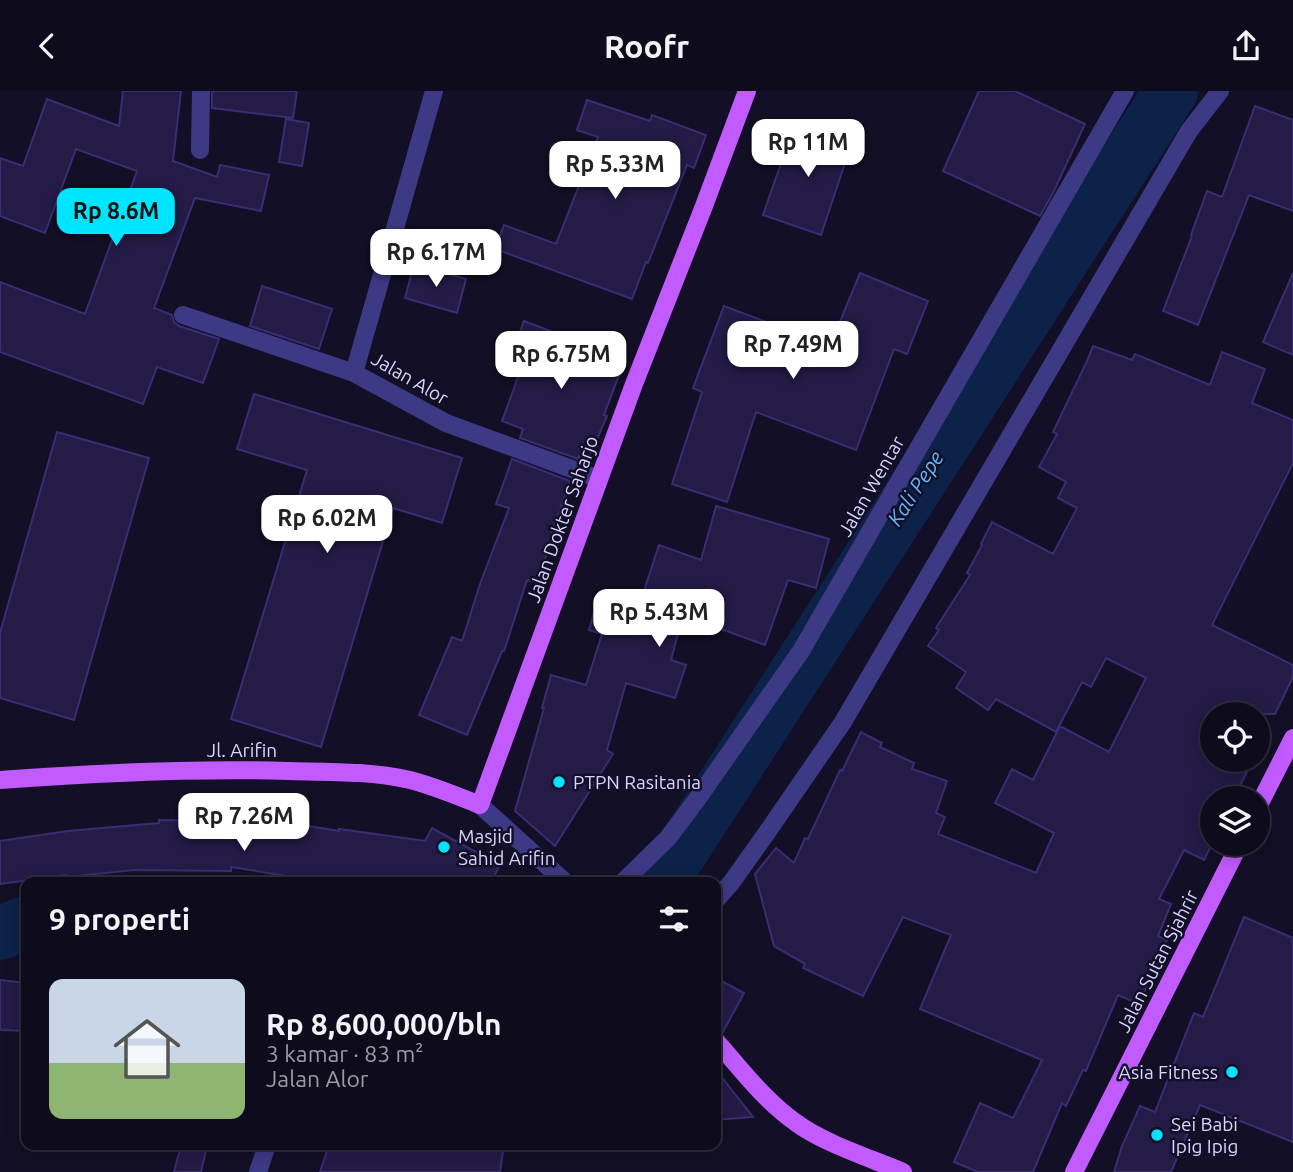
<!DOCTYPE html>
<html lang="id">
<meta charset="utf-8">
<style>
body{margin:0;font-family:Ubuntu,sans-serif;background:#1c1929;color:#f1f3f6;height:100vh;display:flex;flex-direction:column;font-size:26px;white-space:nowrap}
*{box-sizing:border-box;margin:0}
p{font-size:23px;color:#9b9ba3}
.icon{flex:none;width:38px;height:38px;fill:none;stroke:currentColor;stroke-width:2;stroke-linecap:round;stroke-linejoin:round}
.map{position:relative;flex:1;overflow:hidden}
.panel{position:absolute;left:21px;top:786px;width:700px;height:273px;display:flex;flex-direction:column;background:#0e0b1c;border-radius:14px;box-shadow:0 4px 18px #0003,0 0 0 2px #2e2b3b}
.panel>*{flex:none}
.controls{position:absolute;left:1200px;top:611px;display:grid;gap:14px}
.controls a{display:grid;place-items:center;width:70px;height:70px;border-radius:50%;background:#0e0b1c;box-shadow:0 4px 18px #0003,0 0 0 2px #2e2b3b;font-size:35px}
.price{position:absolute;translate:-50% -60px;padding:0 16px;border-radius:14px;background:#fff;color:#222;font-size:23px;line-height:46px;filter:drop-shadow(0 2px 4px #0008)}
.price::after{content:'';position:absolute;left:50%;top:42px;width:21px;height:16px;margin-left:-10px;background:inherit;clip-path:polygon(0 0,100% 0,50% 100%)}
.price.on{background:#00e5ff;color:#111}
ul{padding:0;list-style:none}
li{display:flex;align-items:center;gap:21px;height:175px;padding:0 28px}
li span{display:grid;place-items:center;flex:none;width:196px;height:140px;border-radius:14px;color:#555}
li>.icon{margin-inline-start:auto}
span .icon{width:84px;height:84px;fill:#fffc;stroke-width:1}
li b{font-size:30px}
h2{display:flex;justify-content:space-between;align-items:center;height:84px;padding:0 28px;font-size:30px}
header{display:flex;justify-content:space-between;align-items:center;height:91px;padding:0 28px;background:#0e0b1c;font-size:32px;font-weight:700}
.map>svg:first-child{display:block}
</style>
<header><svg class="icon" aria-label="back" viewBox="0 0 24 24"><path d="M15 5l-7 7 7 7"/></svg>Roofr<svg class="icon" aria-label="share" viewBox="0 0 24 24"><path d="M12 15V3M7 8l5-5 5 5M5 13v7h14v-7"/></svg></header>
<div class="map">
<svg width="1293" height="1081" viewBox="0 0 1293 1081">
<rect width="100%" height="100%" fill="#130f26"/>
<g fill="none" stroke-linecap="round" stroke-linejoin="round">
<!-- river -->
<path stroke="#0c2248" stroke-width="54" d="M 656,791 L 666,784 L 675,770 L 1171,0
M 0,842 L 26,832"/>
</g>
<!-- building -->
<path fill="#241b47" stroke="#3b2d73" stroke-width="2" d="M 123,0 L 181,0 L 173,70 L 217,86 L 220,74 L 269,84 L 261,120 L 195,107 L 154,217 L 172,224 L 174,231 L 179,235 L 219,248 L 203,292 L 157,276 L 143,313 L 0,261 L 0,191 L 85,223 L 137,80 L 76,58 L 45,142 L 0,125 L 0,67 L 23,75 L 47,8 L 119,35 Z
M 212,0 L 297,0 L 293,27 L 212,17 Z
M 979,0 L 1015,0 L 1085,33 L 1053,102 L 1040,125 L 943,80 Z
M 587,9 L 650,30 L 652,24 L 706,44 L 694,77 L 687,74 L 648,172 L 646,171 L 632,208 L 495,158 L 504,134 L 556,153 L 598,46 L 577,39 Z
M 1255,15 L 1293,29 L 1293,120 L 1249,104 L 1198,234 L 1163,220 L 1192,145 L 1191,144 L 1207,100 L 1222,106 Z
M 286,28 L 309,32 L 302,75 L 279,71 Z
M 795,32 L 852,51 L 821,144 L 763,124 Z
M 414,173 L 466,188 L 457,222 L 405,207 Z
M 860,182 L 928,210 L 907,263 L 894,258 L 856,359 L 756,321 L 727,411 L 672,393 L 702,301 L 693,297 L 724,215 L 830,255 Z
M 1293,182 L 1293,264 L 1263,251 Z
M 262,195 L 332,218 L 319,258 L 250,235 Z
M 524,230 L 625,268 L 604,324 L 607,325 L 588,369 L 579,365 L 578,368 L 520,347 L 523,338 L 502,330 L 521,278 L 508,274 Z
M 1093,255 L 1132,269 L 1135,263 L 1210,294 L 1222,261 L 1265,278 L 1252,312 L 1293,329 L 1293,372 L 1212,534 L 1293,574 L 1293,586 L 1275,623 L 1213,623 L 1213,668 L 1253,668 L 1234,707 L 1213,707 L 1213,751 L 1204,769 L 1184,759 L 1159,808 L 1171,813 L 1158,845 L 1167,849 L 1139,913 L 1118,904 L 1086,980 L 1083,979 L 1066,1015 L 1062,1012 L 1033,1081 L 978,1081 L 954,1071 L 980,1012 L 1013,1027 L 1042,969 L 920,918 L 951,844 L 903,826 L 863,905 L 803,877 L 805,873 L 774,855 L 755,783 L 776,757 L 794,772 L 805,747 L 808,748 L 840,679 L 842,680 L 861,641 L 882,652 L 880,656 L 914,672 L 912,678 L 947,690 L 936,722 L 945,726 L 938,743 L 1036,782 L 1054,742 L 995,712 L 1012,678 L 1033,689 L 1060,635 L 1109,661 L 1146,587 L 1106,567 L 1091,596 L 1082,591 L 1056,641 L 996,608 L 988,619 L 956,597 L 966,581 L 928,555 L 939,539 L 936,537 L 970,484 L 967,482 L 982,454 L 981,453 L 992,431 L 1053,463 L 1077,417 L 1058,407 L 1066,391 L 1039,376 L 1057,343 L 1053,341 L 1087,270 Z
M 254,303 L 462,367 L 442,432 L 393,417 L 321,656 L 231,628 L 307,379 L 237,358 Z
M 57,341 L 149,367 L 74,629 L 0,607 L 0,542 Z
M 512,368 L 570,390 L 552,442 L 554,443 L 536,492 L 527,489 L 504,560 L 502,560 L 467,644 L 419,624 L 452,546 L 462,550 L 480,493 L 509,417 L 496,413 Z
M 716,415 L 829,448 L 816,497 L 788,489 L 765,554 L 683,524 L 671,569 L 686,574 L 675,607 L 626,592 L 607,659 L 613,663 L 555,755 L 515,720 L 544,617 L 542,617 L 551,584 L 586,594 L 602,543 L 589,539 L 598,507 L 638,518 L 659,454 L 701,469 Z
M 248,725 L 339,740 L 339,738 L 425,750 L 432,737 L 500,774 L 491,791 L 349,791 L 323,787 L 323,791 L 231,776 L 231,780 L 135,779 L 66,786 L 66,784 L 0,793 L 0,750 L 68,740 L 159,732 L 159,729 L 247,730 Z
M 1244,826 L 1293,847 L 1293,1051 L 1200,1014 L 1171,1081 L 1114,1081 L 1122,1055 L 1140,1015 L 1155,1021 L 1194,922 L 1203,926 Z
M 716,887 L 744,902 L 723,941 L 716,939 Z
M 0,889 L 26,892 L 26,940 L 0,939 Z
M 716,979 L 753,1026 L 716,1029 Z
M 181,1054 L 206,1059 L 201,1081 L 174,1081 Z
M 329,1054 L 504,1054 L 500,1081 L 320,1081 Z"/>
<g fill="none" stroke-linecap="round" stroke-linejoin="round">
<!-- minor -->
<path stroke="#3d3a85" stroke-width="18" d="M 434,0 L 354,282 L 446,332 L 599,388
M 200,59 L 201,0
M 183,224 L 354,282
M 480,714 L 565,791
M 623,791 L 668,747 L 698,707 L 801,560 L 1125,0
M 716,809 L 731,792 L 768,740 L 843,631 L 1189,40 L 1220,0
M 258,1081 L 267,1054"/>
<!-- major -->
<path stroke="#c25bff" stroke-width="18" d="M 0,689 C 96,682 192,677 288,680 C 328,681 370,680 410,689 C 434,695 457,705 480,714 L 634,293 L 704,115 L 747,0
M 1258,716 L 1293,647
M 716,950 C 741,978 764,1009 795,1031 C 823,1052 870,1067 903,1081
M 1074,1081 L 1240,752"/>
</g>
<!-- markers -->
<g fill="#00e5ff" stroke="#130f26" stroke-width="2.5">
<circle cx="559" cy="691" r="7"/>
<circle cx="444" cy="756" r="7"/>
<circle cx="1232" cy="981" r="7"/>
<circle cx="1157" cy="1044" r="7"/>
</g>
<g text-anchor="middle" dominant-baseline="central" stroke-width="5" stroke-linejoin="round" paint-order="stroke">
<!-- street labels -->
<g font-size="19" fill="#d9d4ff" stroke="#130f26">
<text transform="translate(410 287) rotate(30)">Jalan Alor</text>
<text transform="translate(871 395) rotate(-60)">Jalan Wentar</text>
<text transform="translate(562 428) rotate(-70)">Jalan Dokter Saharjo</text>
<text x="242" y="659">Jl. Arifin</text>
<text transform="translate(1157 870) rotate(-63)">Jalan Sutan Sjahrir</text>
</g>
<!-- poi labels -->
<g font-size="19" fill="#d9d4ff" stroke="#130f26" text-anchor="start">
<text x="573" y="691">PTPN Rasitania</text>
<text x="458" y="745">Masjid<tspan x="458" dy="22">Sahid Arifin</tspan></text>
<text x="1218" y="981" text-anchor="end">Asia Fitness</text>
<text x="1171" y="1033">Sei Babi<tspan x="1171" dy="22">Ipig Ipig</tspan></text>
</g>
<!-- water labels -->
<g font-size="21" font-style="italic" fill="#62b6ff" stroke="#130f26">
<text transform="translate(915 397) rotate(-57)">Kali Pepe</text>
</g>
</g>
</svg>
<div class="controls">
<a><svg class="icon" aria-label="locate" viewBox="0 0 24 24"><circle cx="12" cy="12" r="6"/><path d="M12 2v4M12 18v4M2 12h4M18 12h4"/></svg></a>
<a><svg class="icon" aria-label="layers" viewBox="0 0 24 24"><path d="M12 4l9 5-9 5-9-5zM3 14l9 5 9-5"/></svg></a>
</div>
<b class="price" style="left:808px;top:88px">Rp 11M</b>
<b class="price" style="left:615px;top:110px">Rp 5.33M</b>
<b class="price on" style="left:116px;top:157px">Rp 8.6M</b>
<b class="price" style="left:436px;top:198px">Rp 6.17M</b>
<b class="price" style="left:793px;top:290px">Rp 7.49M</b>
<b class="price" style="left:561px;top:300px">Rp 6.75M</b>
<b class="price" style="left:327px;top:464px">Rp 6.02M</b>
<b class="price" style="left:659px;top:558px">Rp 5.43M</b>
<b class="price" style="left:244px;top:762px">Rp 7.26M</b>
<section class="panel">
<h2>9 properti<svg class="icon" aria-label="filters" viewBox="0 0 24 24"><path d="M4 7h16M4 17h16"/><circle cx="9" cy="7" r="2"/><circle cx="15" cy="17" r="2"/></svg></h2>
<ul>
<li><span style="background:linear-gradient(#c9d6e8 60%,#8fb573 0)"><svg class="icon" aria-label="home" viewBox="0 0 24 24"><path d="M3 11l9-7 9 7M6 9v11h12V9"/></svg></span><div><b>Rp 8,600,000/bln</b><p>3 kamar · 83 m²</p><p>Jalan Alor</p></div></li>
</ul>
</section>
</div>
